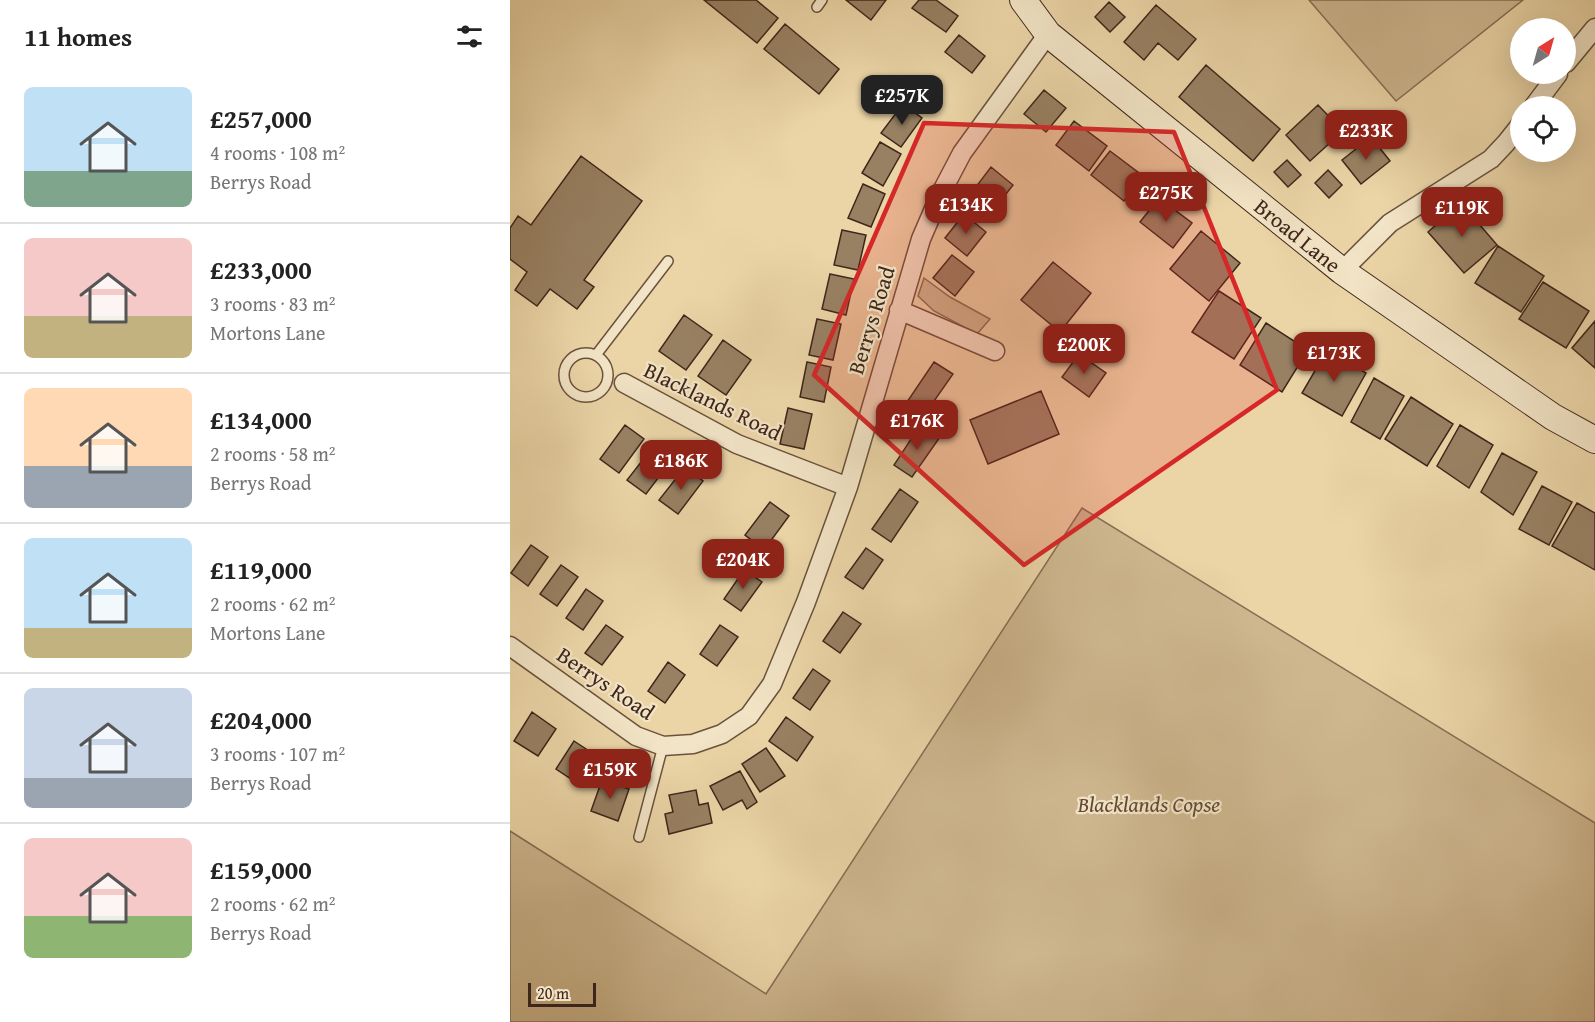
<!DOCTYPE html>
<meta charset="utf-8">
<style>
body{margin:0;font-family:"Gentium Book Plus",serif;background:#f2f2f2;color:#222;height:100vh;display:flex;flex-direction:column;font-size:22px;white-space:nowrap}
*{box-sizing:border-box;margin:0}
p{font-size:20px;color:#767676}
.icon{flex:none;width:33px;height:33px;fill:none;stroke:currentColor;stroke-width:2;stroke-linecap:round;stroke-linejoin:round}
.map{position:relative;flex:1;overflow:hidden}
.panel{display:flex;flex-direction:column;background:#fff;width:510px}
.panel>*{flex:none}
.needle{width:39px;rotate:37deg}
.tools{position:absolute;left:1000px;top:18px;display:grid;gap:12px}
.tools a{display:grid;place-items:center;width:66px;height:66px;border-radius:50%;background:#fff;box-shadow:0 6px 24px #0002;font-size:30px}
.scale{position:absolute;left:18px;bottom:15px;width:68px;box-sizing:border-box;padding-left:6px;border:3px solid #3f261a;border-top:0;font-size:16px;line-height:21px;white-space:nowrap;color:#3f261a;-webkit-text-stroke:4px #f2e4c6;paint-order:stroke}
.price{position:absolute;translate:-50% -51px;padding:0 14px;border-radius:12px;background:#8f2418;color:#fff;font-size:20px;line-height:39px;filter:drop-shadow(0 2px 3px #0008)}
.price::after{content:'';position:absolute;left:50%;top:36px;width:18px;height:14px;margin-left:-9px;background:inherit;clip-path:polygon(0 0,100% 0,50% 100%)}
.price.active{background:#222;color:#fff}
ul{padding:0;list-style:none}
li{display:flex;align-items:center;gap:18px;height:150px;padding:0 24px}
li+li{border-top:2px solid #e0e0e0}
li span{display:grid;place-items:center;flex:none;width:168px;height:120px;border-radius:9px;color:#555}
li>.icon{margin-inline-start:auto}
span .icon{width:72px;height:72px;fill:#fffc;stroke-width:1}
li b{font-size:26px}
h2{display:flex;justify-content:space-between;align-items:center;height:72px;padding:0 24px;font-size:26px}
main{display:flex;flex:1;min-height:0}
.map>svg:first-child{display:block}
</style>
<main>
<section class="panel">
<h2>11 homes<svg class="icon" aria-label="filters" viewBox="0 0 24 24"><path d="M4 7h16M4 17h16"/><circle cx="9" cy="7" r="2"/><circle cx="15" cy="17" r="2"/></svg></h2>
<ul>
<li><span style="background:linear-gradient(#bfe0f5 70%,#7fa58c 0)"><svg class="icon" aria-label="home" viewBox="0 0 24 24"><path d="M3 11l9-7 9 7M6 9v11h12V9"/></svg></span><div><b>£257,000</b><p>4 rooms · 108 m²</p><p>Berrys Road</p></div></li>
<li><span style="background:linear-gradient(#f6c9c9 65%,#c2b280 0)"><svg class="icon" aria-label="home" viewBox="0 0 24 24"><path d="M3 11l9-7 9 7M6 9v11h12V9"/></svg></span><div><b>£233,000</b><p>3 rooms · 83 m²</p><p>Mortons Lane</p></div></li>
<li><span style="background:linear-gradient(#ffd9b3 65%,#9aa5b1 0)"><svg class="icon" aria-label="home" viewBox="0 0 24 24"><path d="M3 11l9-7 9 7M6 9v11h12V9"/></svg></span><div><b>£134,000</b><p>2 rooms · 58 m²</p><p>Berrys Road</p></div></li>
<li><span style="background:linear-gradient(#bfe0f5 75%,#c2b280 0)"><svg class="icon" aria-label="home" viewBox="0 0 24 24"><path d="M3 11l9-7 9 7M6 9v11h12V9"/></svg></span><div><b>£119,000</b><p>2 rooms · 62 m²</p><p>Mortons Lane</p></div></li>
<li><span style="background:linear-gradient(#c9d6e8 75%,#9aa5b1 0)"><svg class="icon" aria-label="home" viewBox="0 0 24 24"><path d="M3 11l9-7 9 7M6 9v11h12V9"/></svg></span><div><b>£204,000</b><p>3 rooms · 107 m²</p><p>Berrys Road</p></div></li>
<li><span style="background:linear-gradient(#f6c9c9 65%,#8fb573 0)"><svg class="icon" aria-label="home" viewBox="0 0 24 24"><path d="M3 11l9-7 9 7M6 9v11h12V9"/></svg></span><div><b>£159,000</b><p>2 rooms · 62 m²</p><p>Berrys Road</p></div></li>
</ul>
</section>
<div class="map">
<svg width="1085" height="1022" viewBox="0 0 1085 1022">
<rect width="100%" height="100%" fill="#ebd5a7"/>
<filter id="stains"><feTurbulence type="fractalNoise" baseFrequency=".00333" numOctaves="4"/><feColorMatrix values="0 0 0 0 .2 0 0 0 0 .09 0 0 0 0 .02 0 0 0 .5 -.17"/></filter>
<radialGradient id="worn" r=".72"><stop offset=".6" stop-color="#630" stop-opacity="0"/><stop offset="1" stop-color="#630" stop-opacity=".3"/></radialGradient>
<!-- green -->
<path fill="#ceb78f" stroke="#866e54" stroke-width="1.5" d="M 799,0 L 1013,0 L 886,101 Z
M 414,278 L 440,297 L 480,319 L 467,334 L 424,311 L 408,296 Z
M 572,508 L 1085,823 L 1085,1022 L 0,1022 L 0,831 L 256,994 Z"/>
<!-- building -->
<path fill="#988163" stroke="#3f261a" stroke-width="1.5" d="M 194,0 L 246,0 L 268,18 L 247,43 Z
M 336,0 L 376,0 L 361,20 Z
M 409,0 L 426,0 L 448,16 L 436,32 L 402,8 Z
M 599,2 L 615,17 L 600,32 L 585,17 Z
M 646,5 L 686,39 L 668,60 L 648,43 L 634,60 L 614,42 Z
M 275,24 L 329,69 L 309,94 L 254,49 Z
M 449,35 L 475,56 L 462,73 L 435,52 Z
M 696,65 L 770,129 L 743,161 L 669,97 Z
M 534,90 L 556,108 L 536,132 L 514,114 Z
M 393,104 L 412,118 L 391,147 L 371,133 Z
M 808,105 L 833,131 L 800,161 L 776,135 Z
M 564,121 L 597,146 L 579,171 L 546,145 Z
M 861,137 L 880,161 L 851,184 L 832,160 Z
M 370,142 L 391,154 L 373,186 L 352,173 Z
M 600,151 L 633,176 L 614,201 L 581,175 Z
M 71,156 L 132,201 L 74,280 L 84,287 L 67,309 L 40,289 L 27,306 L 5,290 L 17,272 L 0,259 L 0,228 L 8,216 L 21,225 Z
M 777,160 L 791,175 L 778,187 L 764,172 Z
M 481,167 L 503,185 L 478,217 L 456,200 Z
M 818,170 L 832,185 L 819,198 L 805,183 Z
M 353,184 L 375,194 L 361,227 L 338,218 Z
M 649,198 L 682,223 L 663,248 L 630,222 Z
M 951,203 L 987,245 L 954,273 L 918,232 Z
M 454,214 L 476,232 L 457,256 L 435,238 Z
M 332,230 L 356,235 L 348,270 L 324,265 Z
M 691,231 L 730,263 L 699,301 L 660,269 Z
M 988,246 L 1034,276 L 1011,312 L 965,283 Z
M 442,255 L 464,272 L 445,296 L 423,278 Z
M 543,262 L 581,293 L 550,332 L 511,300 Z
M 320,274 L 344,279 L 336,315 L 312,309 Z
M 1033,282 L 1079,311 L 1056,348 L 1009,319 Z
M 709,291 L 751,318 L 724,359 L 682,332 Z
M 174,315 L 202,335 L 176,370 L 149,351 Z
M 307,319 L 331,324 L 323,360 L 299,355 Z
M 1085,321 L 1085,368 L 1062,348 Z
M 756,323 L 798,350 L 772,392 L 730,365 Z
M 213,340 L 241,360 L 216,395 L 188,376 Z
M 817,350 L 856,373 L 832,416 L 792,393 Z
M 569,354 L 596,373 L 579,397 L 552,377 Z
M 297,362 L 321,367 L 314,402 L 290,397 Z
M 424,362 L 443,374 L 415,414 L 397,402 Z
M 864,378 L 894,396 L 870,439 L 841,422 Z
M 531,391 L 549,434 L 478,464 L 460,420 Z
M 901,397 L 943,424 L 917,466 L 875,439 Z
M 278,408 L 302,414 L 294,449 L 270,444 Z
M 411,424 L 430,437 L 402,477 L 384,465 Z
M 115,425 L 134,439 L 109,473 L 90,459 Z
M 950,425 L 983,445 L 959,488 L 927,466 Z
M 143,447 L 161,461 L 136,494 L 117,480 Z
M 992,453 L 1027,472 L 1003,515 L 971,492 Z
M 175,467 L 193,481 L 168,514 L 149,500 Z
M 1032,486 L 1062,502 L 1039,545 L 1009,529 Z
M 390,489 L 408,502 L 381,542 L 362,529 Z
M 260,502 L 279,516 L 254,550 L 235,535 Z
M 1067,503 L 1085,513 L 1085,570 L 1042,546 Z
M 21,545 L 38,557 L 18,586 L 1,573 Z
M 356,548 L 373,560 L 353,589 L 335,577 Z
M 51,565 L 68,577 L 47,606 L 30,594 Z
M 234,570 L 252,582 L 231,611 L 214,599 Z
M 76,589 L 93,601 L 73,630 L 56,618 Z
M 333,612 L 351,624 L 330,653 L 313,641 Z
M 96,625 L 113,637 L 92,665 L 75,653 Z
M 210,625 L 228,637 L 207,666 L 190,654 Z
M 158,662 L 175,675 L 155,703 L 138,691 Z
M 303,669 L 320,681 L 300,710 L 283,698 Z
M 22,712 L 46,729 L 28,756 L 4,741 Z
M 276,717 L 303,737 L 287,761 L 259,741 Z
M 64,741 L 88,757 L 70,785 L 46,769 Z
M 256,748 L 275,776 L 250,792 L 232,764 Z
M 230,771 L 247,802 L 237,809 L 232,800 L 213,810 L 200,786 Z
M 92,780 L 119,789 L 108,821 L 81,811 Z
M 186,790 L 189,805 L 198,803 L 202,823 L 159,834 L 155,814 L 163,812 L 159,795 Z"/>
<g fill="none" stroke-linecap="round" stroke-linejoin="round">
<!-- lane casing -->
<g stroke="#6a523d" stroke-width="12">
<path id="lane" d="M 307,7 L 312,0
M54 375a22 22 0 1 1 44 0a22 22 0 1 1-44 0Z
M 86,355 L 158,261
M 129,837 L 153,746"/>
</g>
<!-- street casing -->
<g stroke="#6a523d" stroke-width="21">
<path id="street" d="M 1056,63 L 1085,28
M 1024,106 L 1048,74
M 832,271 L 880,223 L 981,159 L 996,143 L 1011,124
M 389,310 L 485,351
M 114,383 L 227,444 L 338,487
M 0,646 L 126,736 L 153,746 L 183,744 L 212,734 L 239,716 L 262,684 L 296,602 L 338,487 L 411,239 L 430,195 L 452,153 L 538,34"/>
</g>
<!-- secondary casing -->
<g stroke="#3f261a" stroke-width="28">
<g id="secondary">
<path id="s1" d="M 513,0 L 538,34 L 832,271 L 1043,417 L 1085,440"/>
</g>
</g>
<!-- lane -->
<use href="#lane" stroke="#f2e4c6" stroke-width="9"/>
<!-- street -->
<use href="#street" stroke="#f2e4c6" stroke-width="18"/>
<!-- secondary -->
<use href="#secondary" stroke="#f2e4c6" stroke-width="26"/>
</g>
<!-- marked area -->
<path fill="#d62828" fill-opacity="0.2" stroke="#d62828" stroke-width="4.5" stroke-linejoin="round" d="M 414,123 L 664,132 L 767,390 L 514,565 L 304,375 Z"/>
<g text-anchor="middle" dominant-baseline="central" stroke-width="4.5" stroke-linejoin="round" paint-order="stroke">
<!-- street labels -->
<g font-size="22" fill="#3f261a" stroke="#f2e4c6">
<text stroke="none"><textPath href="#s1" startOffset="363">Broad Lane</textPath></text>
<text transform="translate(361 320) rotate(-73)">Berrys Road</text>
<text transform="translate(203 401) rotate(26)">Blacklands Road</text>
<text transform="translate(96 683) rotate(34)">Berrys Road</text>
</g>
<!-- park labels -->
<g font-size="22" font-style="italic" fill="#634a37" stroke="#f2e4c6">
<text x="639" y="804">Blacklands Copse</text>
</g>
</g>
<rect width="100%" height="100%" filter="url(#stains)"/>
<rect width="100%" height="100%" fill="url(#worn)"/>
</svg>
<div class="tools">
<a><svg class="needle" viewBox="-14 -14 28 28"><path d="M0-13l5 13h-10z" fill="#e53935"/><path d="M0 13l5-13h-10z" fill="#767676"/></svg></a>
<a><svg class="icon" aria-label="locate" viewBox="0 0 24 24"><circle cx="12" cy="12" r="6"/><path d="M12 2v4M12 18v4M2 12h4M18 12h4"/></svg></a>
</div>
<div class="scale">20 m</div>
<b class="price active" style="left:392px;top:126px">£257K</b>
<b class="price" style="left:856px;top:161px">£233K</b>
<b class="price" style="left:656px;top:223px">£275K</b>
<b class="price" style="left:456px;top:235px">£134K</b>
<b class="price" style="left:952px;top:238px">£119K</b>
<b class="price" style="left:574px;top:375px">£200K</b>
<b class="price" style="left:824px;top:383px">£173K</b>
<b class="price" style="left:407px;top:451px">£176K</b>
<b class="price" style="left:171px;top:491px">£186K</b>
<b class="price" style="left:233px;top:590px">£204K</b>
<b class="price" style="left:100px;top:800px">£159K</b>
</div>
</main>
